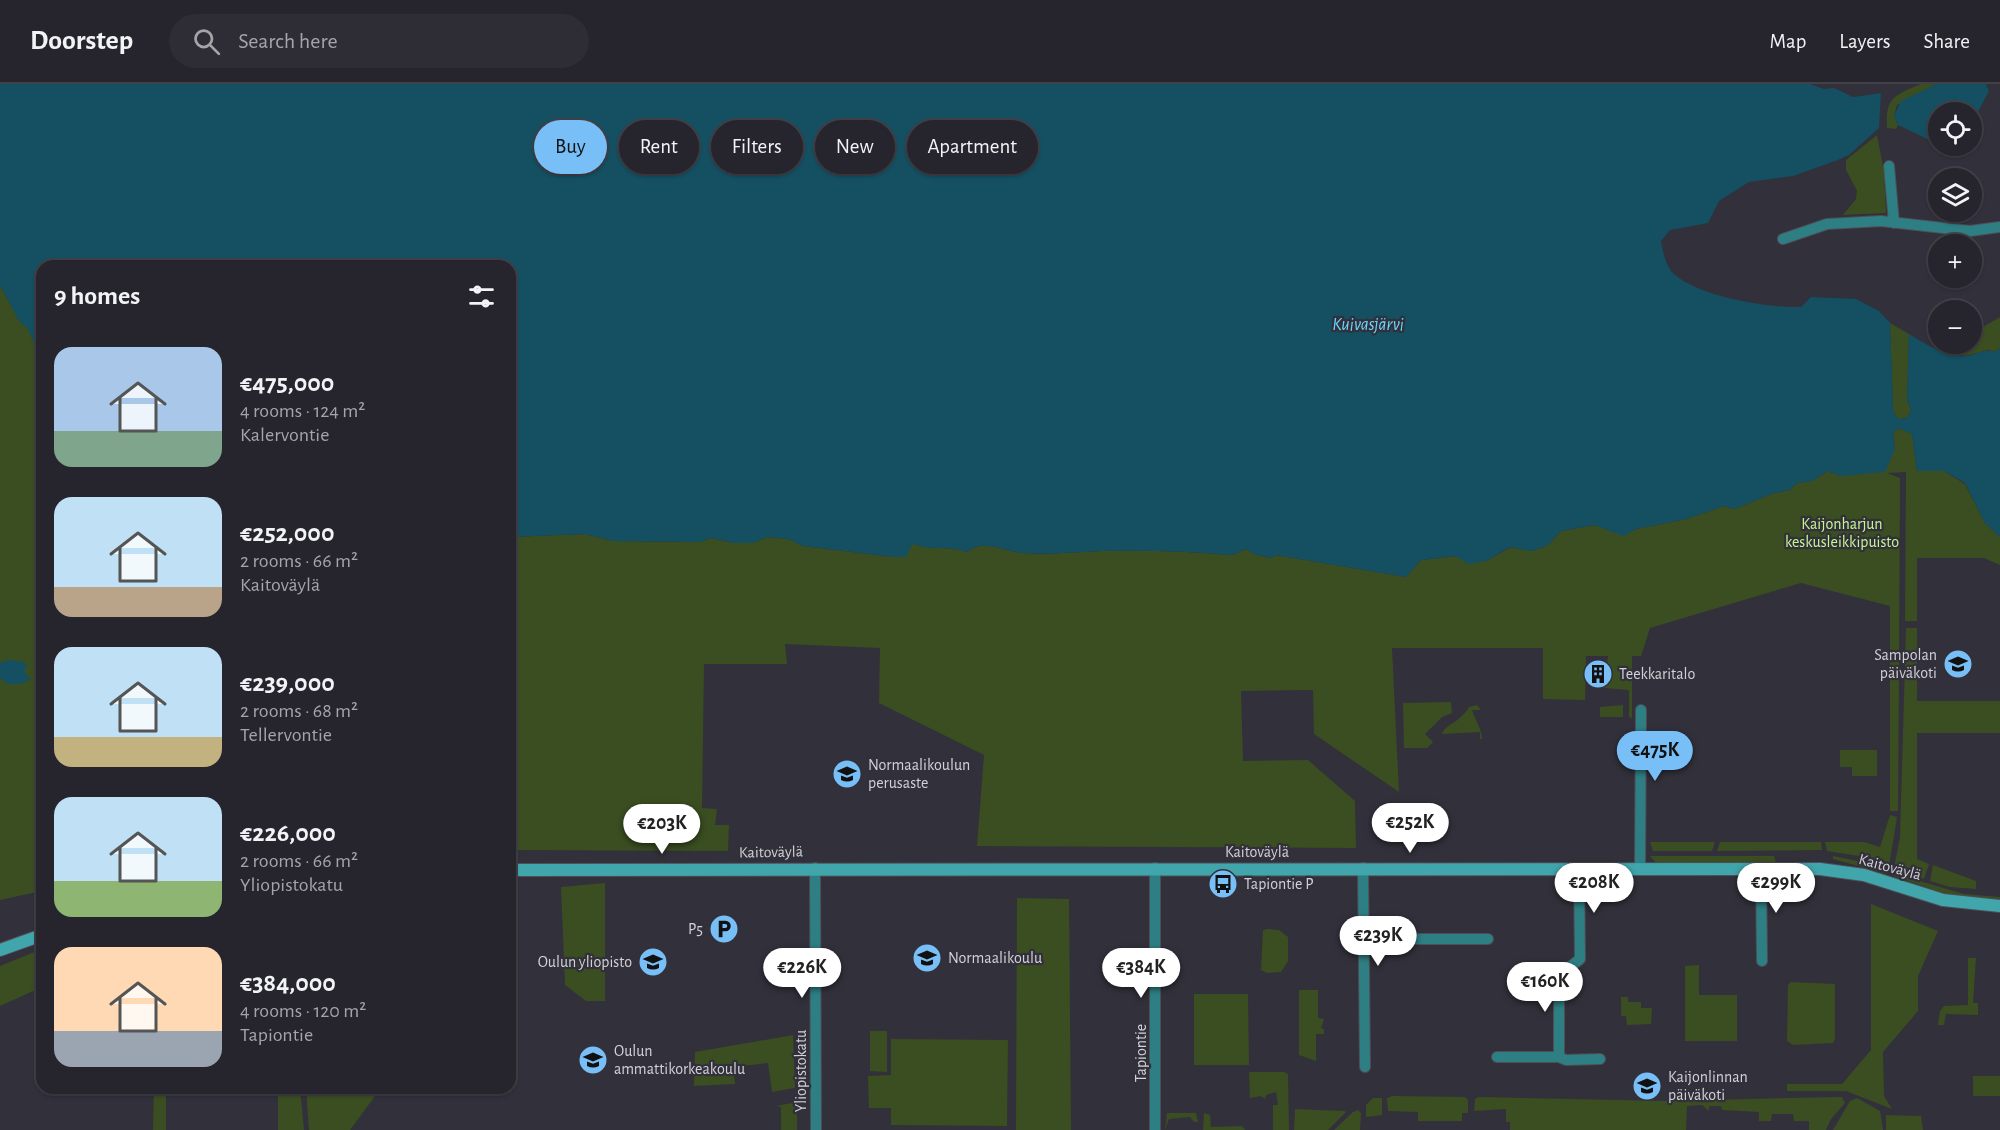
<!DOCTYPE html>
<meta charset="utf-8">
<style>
body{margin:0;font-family:"Alegreya Sans",sans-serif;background:#2e2c34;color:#f1f3f6;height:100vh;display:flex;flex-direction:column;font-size:22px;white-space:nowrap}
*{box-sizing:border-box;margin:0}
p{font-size:20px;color:#a4a4a9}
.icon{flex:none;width:33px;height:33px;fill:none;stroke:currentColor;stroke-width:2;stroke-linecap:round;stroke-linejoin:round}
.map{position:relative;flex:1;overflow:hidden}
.panel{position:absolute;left:36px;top:176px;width:480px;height:834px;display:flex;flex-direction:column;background:#26242c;border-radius:18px;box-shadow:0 2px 4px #0004,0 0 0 2px #424148}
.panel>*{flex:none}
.banner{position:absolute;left:534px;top:36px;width:570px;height:54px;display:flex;gap:12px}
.fabs{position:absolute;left:1928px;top:18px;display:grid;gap:12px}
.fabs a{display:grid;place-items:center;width:54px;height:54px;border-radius:50%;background:#26242c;box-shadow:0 2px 4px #0004,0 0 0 2px #424148;font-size:30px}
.price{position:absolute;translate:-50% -51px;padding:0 14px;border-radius:21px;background:#fff;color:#222;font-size:20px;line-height:39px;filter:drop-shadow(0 2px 3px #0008)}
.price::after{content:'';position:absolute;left:50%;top:36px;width:18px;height:14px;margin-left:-9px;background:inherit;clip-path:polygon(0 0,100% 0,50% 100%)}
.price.selected{background:#78bff7;color:#111}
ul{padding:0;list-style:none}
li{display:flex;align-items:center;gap:18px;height:150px;padding:0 18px}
li span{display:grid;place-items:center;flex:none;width:168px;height:120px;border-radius:18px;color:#555}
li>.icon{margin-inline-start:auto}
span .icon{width:72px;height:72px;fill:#fffc;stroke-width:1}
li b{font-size:26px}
h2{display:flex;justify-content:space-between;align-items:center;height:72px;padding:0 18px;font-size:26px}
.chip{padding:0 21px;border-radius:27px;background:#26242c;box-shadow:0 2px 4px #0004,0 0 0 2px #424148;font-size:21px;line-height:54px}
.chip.selected{background:#78bff7;color:#111}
header{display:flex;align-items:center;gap:36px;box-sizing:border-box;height:84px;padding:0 30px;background:#26242c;border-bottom:2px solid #424148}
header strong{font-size:28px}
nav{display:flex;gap:33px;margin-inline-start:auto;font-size:21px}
.search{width:420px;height:54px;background:#2e2c34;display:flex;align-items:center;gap:15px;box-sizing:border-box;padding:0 21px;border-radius:33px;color:#a4a4a9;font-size:22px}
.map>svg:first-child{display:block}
</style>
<header>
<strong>Doorstep</strong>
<div class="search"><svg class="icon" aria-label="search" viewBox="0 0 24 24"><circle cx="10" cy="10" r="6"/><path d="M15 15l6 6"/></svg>Search here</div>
<nav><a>Map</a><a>Layers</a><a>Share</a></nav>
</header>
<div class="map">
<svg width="2000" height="1046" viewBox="0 0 2000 1046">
<rect width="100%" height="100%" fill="#32303a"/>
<!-- green -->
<path fill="#3a4e21" d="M 1921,0 L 1937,0 L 1897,21 L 1894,32 L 1898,41 L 1896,45 L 1887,44 C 1885,13 1895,11 1921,0 Z
M 1877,51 L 1884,88 L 1886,129 L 1843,131 L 1856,115 L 1857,107 L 1846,86 L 1846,76 Z
M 0,201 C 8,217 17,231 28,245 C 33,253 35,262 42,269 L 42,807 L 0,816 Z
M 2000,233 L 2000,264 L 1995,268 L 1988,266 L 1966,272 L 1940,268 L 1954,260 L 1971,260 L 1971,250 Z
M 1890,239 L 1909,250 L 1907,316 L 1911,326 L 1907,334 L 1898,335 L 1893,328 Z
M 1897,344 L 1912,349 L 1917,387 L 1944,387 L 1965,400 L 1985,439 L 2000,453 L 2000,481 L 1984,474 L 1917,474 L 1917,537 L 1905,537 L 1906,388 L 1887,389 L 1900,394 L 1899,584 L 1890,586 L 1890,522 L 1801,499 L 1650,544 L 1641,572 L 1632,572 L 1632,634 L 1629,633 L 1629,606 L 1604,604 L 1608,572 L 1586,572 L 1585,616 L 1543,615 L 1543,564 L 1392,564 L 1399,708 L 1314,650 L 1313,606 L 1241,607 L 1243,677 L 1308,676 L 1355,717 L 1356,764 L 977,762 L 984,671 L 879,619 L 880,564 L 785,560 L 787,580 L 704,580 L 702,724 L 717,725 L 715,741 L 729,741 L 728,767 L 510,766 L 510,453 L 585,450 L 613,457 L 700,458 L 711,454 L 734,459 L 753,459 L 767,453 L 789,455 L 803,462 L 894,473 L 911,459 C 933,467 947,461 967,468 C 984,454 1005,468 1024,469 C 1051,471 1076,468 1102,467 C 1145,466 1189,467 1232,471 L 1246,465 L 1254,470 L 1271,474 L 1276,471 L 1406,493 L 1421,476 L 1456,472 L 1486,477 L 1511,463 L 1531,467 L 1547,462 L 1561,447 L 1595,441 L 1623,451 L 1636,445 L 1686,435 L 1724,422 L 1734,425 L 1774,409 L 1790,406 L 1797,399 L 1812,397 L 1828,387 L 1841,392 L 1895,365 L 1893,350 Z
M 1906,544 L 1917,544 L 1917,617 L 2000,617 L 2000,649 L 1917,649 L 1917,775 L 1929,780 L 1924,795 L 1894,783 L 1900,754 Z
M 1890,590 L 1899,591 L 1898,727 L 1890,727 Z
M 1451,618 L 1452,629 L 1442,633 L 1425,650 L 1433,658 L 1427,664 L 1404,664 L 1403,619 Z
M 1477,621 L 1481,626 L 1472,626 C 1475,636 1482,645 1482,655 L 1480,655 L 1480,648 L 1442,650 C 1445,640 1460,639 1469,623 Z
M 1623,621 L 1623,633 L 1600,633 L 1600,623 Z
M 1840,666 L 1877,666 L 1877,692 L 1852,692 L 1852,683 L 1840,683 Z
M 1890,731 L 1897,733 L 1889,782 L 1859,772 L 1827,767 L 1825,758 L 1864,758 L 1880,763 Z
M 1650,758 L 1715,758 L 1712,767 L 1653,767 Z
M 1720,758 L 1821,758 L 1822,766 L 1717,767 Z
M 1650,772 L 1774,772 L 1776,779 L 1656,779 Z
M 1833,772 L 1858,777 L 1886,787 L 1887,790 L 1833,775 Z
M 1933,781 L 1976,797 L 1976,805 L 1950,803 L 1930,797 Z
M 1896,790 L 1964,810 L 2000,813 L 2000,816 L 1949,811 L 1894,792 Z
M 605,799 L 605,917 L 586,917 L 565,901 L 561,803 Z
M 1017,814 L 1069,815 L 1071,1046 L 1016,1046 Z
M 1871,820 L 1938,847 L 1918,892 L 1918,927 L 1883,968 L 1884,1012 L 1892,1025 L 1846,1007 L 1787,1007 L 1787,1000 L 1842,1000 L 1871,966 Z
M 1268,845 L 1279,846 L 1288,853 L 1288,877 L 1281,888 L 1267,889 L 1261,886 L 1263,846 Z
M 42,865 L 42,903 L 0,922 L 0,882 Z
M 1968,874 L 1976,874 L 1973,919 L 1978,919 L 1978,931 L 1946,930 L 1944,941 L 1938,941 L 1940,927 L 1944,922 L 1968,921 Z
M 1699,881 L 1699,911 L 1737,911 L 1737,957 L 1685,957 L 1685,882 Z
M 1791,898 L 1835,900 L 1835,955 L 1833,959 L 1793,961 L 1787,957 L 1788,901 Z
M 1299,906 L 1318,906 L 1318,934 L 1324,935 L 1321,944 L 1324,945 L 1324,950 L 1316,950 L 1316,977 L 1299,971 Z
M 1194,910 L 1248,910 L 1249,981 L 1194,981 Z
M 1621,913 L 1628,913 L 1628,918 L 1641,918 L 1641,924 L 1652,924 L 1651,940 L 1627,941 L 1626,932 L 1621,932 Z
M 870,947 L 887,947 L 887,988 L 870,987 Z
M 793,951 L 795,1004 L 772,1008 L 768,979 L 733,983 L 735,1000 L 694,1002 L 695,968 Z
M 891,955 L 1008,956 L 1007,1042 L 891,1041 L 891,1024 L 869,1024 L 868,992 L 891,991 Z
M 1249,988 L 1284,988 L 1288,990 L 1289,1046 L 1273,1046 L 1273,1021 L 1278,1021 L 1276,1008 L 1266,1011 L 1265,1015 L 1261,1012 L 1250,1014 Z
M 1973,992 L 2000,992 L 2000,1012 L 1973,1012 Z
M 154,1004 L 166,1004 L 166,1046 L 153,1046 Z
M 278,1004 L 300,1004 L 304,1046 L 278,1046 Z
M 306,1004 L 381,1004 L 350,1046 L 309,1046 Z
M 1392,1012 L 1465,1013 L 1468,1016 L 1468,1029 L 1462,1029 L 1462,1037 L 1418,1037 L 1418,1028 L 1388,1027 L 1387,1014 Z
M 1478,1013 L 1665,1017 L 1837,1013 L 1842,1013 L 1845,1019 L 1831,1035 L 1826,1046 L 1809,1046 L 1809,1037 L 1794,1037 L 1793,1030 L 1772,1030 L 1771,1037 L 1759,1037 L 1759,1028 L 1722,1026 L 1721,1022 L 1709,1022 L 1709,1027 L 1702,1021 L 1687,1022 L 1686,1046 L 1510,1046 L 1510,1038 L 1506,1038 L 1506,1025 L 1474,1027 L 1475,1015 Z
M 1373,1014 L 1382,1014 L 1382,1031 L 1366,1033 L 1366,1021 Z
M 1857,1014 L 1880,1027 L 1883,1046 L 1833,1046 L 1850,1017 Z
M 797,1018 L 797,1046 L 781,1046 L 781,1023 L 776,1022 Z
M 1295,1025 L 1344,1027 L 1346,1028 L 1328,1046 L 1294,1046 Z
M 1358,1026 L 1361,1029 L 1360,1046 L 1334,1046 L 1353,1028 Z
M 1167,1029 L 1196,1029 L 1198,1038 L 1194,1038 L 1190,1033 L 1169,1035 L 1165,1046 Z
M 1204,1029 L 1210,1031 L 1211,1043 L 1242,1042 L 1245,1046 L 1203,1046 Z
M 1886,1031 L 1921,1032 L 1923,1046 L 1886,1046 Z"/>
<!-- water -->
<path fill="#144f62" d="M 0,0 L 1810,0 L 1824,5 L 1834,4 L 1853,13 L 1881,9 L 1879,44 L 1849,71 L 1838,76 L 1793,92 L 1749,98 L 1719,117 L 1708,139 L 1670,146 L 1661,157 C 1663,169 1666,183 1675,191 C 1702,213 1767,224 1801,223 L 1811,213 L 1856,215 L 1879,227 L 1890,239 L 1893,327 L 1898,335 L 1907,334 L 1911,326 L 1907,316 L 1909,250 C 1926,260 1946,274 1967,272 C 1977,271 1984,264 1995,268 L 2000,264 L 2000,453 L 1985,439 L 1965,399 L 1944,387 L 1917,387 L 1912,350 L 1898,344 L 1893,350 L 1895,365 L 1885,388 L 1841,392 L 1828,387 L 1812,397 L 1797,399 L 1790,406 L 1774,409 L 1734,425 L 1724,422 L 1686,435 L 1636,445 L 1623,452 L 1595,441 L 1561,447 L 1547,462 L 1531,467 L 1510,463 L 1486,477 L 1469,480 L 1455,472 L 1421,476 L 1406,493 L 1276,471 L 1271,474 L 1254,470 L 1246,465 L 1232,471 C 1190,467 1145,466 1103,467 C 1076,468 1051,471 1024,469 C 1005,468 984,454 967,468 C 948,461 932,467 912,460 L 906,473 L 894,473 L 803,462 L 789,455 L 767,453 L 753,459 L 734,459 L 711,454 L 700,458 L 613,457 L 585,450 L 510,453 L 510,182 L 42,182 L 42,269 L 35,262 L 28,245 L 19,237 L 0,201 Z
M 1937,0 L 1986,0 L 1989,7 L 1971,41 L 1971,28 L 1938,28 L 1938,60 L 1898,41 L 1894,32 L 1901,17 Z
M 1971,55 L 1973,58 C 1969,66 1963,72 1953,72 L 1940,62 L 1971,62 Z
M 8,576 L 24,578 L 27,582 L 24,588 L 31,595 L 20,600 L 8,600 L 0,594 L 0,579 Z"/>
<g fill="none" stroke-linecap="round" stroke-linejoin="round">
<!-- street casing -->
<g stroke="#4f4d56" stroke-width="12">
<path id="street" d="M 1889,82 L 1894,139
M 1783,155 L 1827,140 L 1881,137 L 1970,147 L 2000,143
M 815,784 L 816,1046
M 1155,784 L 1155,1046
M 1363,784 L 1365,983
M 1640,784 L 1641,626
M 1761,784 L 1762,877
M 1364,855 L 1488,855
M 1497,973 L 1559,973 L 1559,892 L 1580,875 L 1579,785
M 1559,973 L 1566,976 L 1600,975"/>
</g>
<!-- secondary casing -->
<g stroke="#4f4d56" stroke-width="14">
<path id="secondary" d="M 510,786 L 1820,785 L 1864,791 L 1943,816 L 2000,822
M 0,866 L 42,851"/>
</g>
<!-- street -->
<use href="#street" stroke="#2e7f83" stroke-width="10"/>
<!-- secondary -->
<use href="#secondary" stroke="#40a6ac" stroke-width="12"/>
</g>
<!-- icons -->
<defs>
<g id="school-disc" transform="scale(1.5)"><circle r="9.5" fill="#78bff7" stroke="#32303a"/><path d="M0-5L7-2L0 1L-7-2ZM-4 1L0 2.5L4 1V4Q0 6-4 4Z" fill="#111"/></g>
<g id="building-disc" transform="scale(1.5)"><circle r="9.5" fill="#78bff7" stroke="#32303a"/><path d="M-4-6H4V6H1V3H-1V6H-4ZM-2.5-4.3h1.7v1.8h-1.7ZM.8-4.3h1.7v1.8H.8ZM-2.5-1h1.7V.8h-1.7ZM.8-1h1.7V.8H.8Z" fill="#111"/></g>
<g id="bus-disc" transform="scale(1.5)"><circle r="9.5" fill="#78bff7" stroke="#32303a"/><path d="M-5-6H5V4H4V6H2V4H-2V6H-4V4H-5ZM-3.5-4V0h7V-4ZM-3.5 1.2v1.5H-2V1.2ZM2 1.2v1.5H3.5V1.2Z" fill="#111"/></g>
<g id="parking-disc" transform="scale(1.5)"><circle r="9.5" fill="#78bff7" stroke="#32303a"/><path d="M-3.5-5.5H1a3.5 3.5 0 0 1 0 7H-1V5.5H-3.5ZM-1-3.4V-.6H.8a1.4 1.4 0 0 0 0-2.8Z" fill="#111"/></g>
<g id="university-disc" transform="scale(1.5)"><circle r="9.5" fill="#78bff7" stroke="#32303a"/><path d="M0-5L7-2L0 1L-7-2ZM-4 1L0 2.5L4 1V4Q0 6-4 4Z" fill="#111"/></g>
</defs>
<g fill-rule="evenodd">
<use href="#school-disc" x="1958" y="580"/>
<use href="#building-disc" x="1598" y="590"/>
<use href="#school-disc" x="847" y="690"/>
<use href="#bus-disc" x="1223" y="800"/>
<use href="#parking-disc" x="724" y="845"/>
<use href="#school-disc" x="927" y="874"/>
<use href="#university-disc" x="653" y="878"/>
<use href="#university-disc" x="593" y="976"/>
<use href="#school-disc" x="1647" y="1002"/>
</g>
<g text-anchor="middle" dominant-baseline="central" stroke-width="4.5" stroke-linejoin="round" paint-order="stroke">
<!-- park labels -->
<g font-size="16" fill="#c7f78f" stroke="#32303a">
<text x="1842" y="440">Kaijonharjun<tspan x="1842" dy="18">keskusleikkipuisto</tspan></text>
</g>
<!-- poi labels -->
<g font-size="16" fill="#d1d1d7" stroke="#32303a" text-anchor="start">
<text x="1937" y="571" text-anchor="end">Sampolan<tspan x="1937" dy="18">päiväkoti</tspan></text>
<text x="1619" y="590">Teekkaritalo</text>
<text x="868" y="681">Normaalikoulun<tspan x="868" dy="18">perusaste</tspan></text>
<text x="1244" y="800">Tapiontie P</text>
<text x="703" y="845" text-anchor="end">P5</text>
<text x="948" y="874">Normaalikoulu</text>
<text x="632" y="878" text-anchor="end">Oulun yliopisto</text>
<text x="614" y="967">Oulun<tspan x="614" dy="18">ammattikorkeakoulu</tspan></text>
<text x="1668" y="993">Kaijonlinnan<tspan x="1668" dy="18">päiväkoti</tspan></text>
</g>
<!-- street labels -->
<g font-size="16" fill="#d1d1d7" stroke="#32303a">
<text transform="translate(771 768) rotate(-1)">Kaitoväylä</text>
<text x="1257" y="768">Kaitoväylä</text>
<text transform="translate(1890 783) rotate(15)">Kaitoväylä</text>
<text transform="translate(1141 969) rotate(-90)">Tapiontie</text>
<text transform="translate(801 987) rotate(-90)">Yliopistokatu</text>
</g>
<!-- water labels -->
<g font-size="18" font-style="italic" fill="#6ad6fd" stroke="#32303a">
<text x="1368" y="241">Kuivasjärvi</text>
</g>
</g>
</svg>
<div class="fabs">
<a><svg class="icon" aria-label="locate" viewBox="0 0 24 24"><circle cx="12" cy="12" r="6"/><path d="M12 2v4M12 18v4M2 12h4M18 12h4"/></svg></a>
<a><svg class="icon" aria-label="layers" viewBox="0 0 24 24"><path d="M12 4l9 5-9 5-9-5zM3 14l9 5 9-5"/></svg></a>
<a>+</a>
<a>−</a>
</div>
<b class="price selected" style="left:1655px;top:698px">€475K</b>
<b class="price" style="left:1410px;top:770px">€252K</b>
<b class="price" style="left:662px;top:771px">€203K</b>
<b class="price" style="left:1594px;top:830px">€208K</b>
<b class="price" style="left:1776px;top:830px">€299K</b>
<b class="price" style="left:1378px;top:883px">€239K</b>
<b class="price" style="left:802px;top:915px">€226K</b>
<b class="price" style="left:1141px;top:915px">€384K</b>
<b class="price" style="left:1545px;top:929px">€160K</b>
<div class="banner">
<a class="chip selected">Buy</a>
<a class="chip">Rent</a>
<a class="chip">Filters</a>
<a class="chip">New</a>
<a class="chip">Apartment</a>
</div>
<section class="panel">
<h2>9 homes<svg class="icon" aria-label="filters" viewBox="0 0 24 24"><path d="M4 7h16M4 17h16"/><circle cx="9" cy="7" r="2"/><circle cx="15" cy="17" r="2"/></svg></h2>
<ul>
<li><span style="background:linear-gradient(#a9c7e8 70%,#7fa58c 0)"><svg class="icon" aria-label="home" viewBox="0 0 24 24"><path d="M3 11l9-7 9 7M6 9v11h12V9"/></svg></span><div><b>€475,000</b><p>4 rooms · 124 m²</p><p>Kalervontie</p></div></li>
<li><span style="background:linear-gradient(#bfe0f5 75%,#b9a48a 0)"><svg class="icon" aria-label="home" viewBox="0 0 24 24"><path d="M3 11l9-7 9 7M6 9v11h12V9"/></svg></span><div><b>€252,000</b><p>2 rooms · 66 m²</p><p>Kaitoväylä</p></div></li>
<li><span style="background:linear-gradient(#bfe0f5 75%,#c2b280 0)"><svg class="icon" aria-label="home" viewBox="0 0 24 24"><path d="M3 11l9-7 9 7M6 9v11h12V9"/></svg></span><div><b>€239,000</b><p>2 rooms · 68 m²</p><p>Tellervontie</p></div></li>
<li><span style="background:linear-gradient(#bfe0f5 70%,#8fb573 0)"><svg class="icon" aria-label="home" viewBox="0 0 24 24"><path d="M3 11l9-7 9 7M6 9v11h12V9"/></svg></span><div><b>€226,000</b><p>2 rooms · 66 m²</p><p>Yliopistokatu</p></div></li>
<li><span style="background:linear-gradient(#ffd9b3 70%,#9aa5b1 0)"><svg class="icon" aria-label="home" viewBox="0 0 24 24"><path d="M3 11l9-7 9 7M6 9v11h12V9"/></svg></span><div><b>€384,000</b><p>4 rooms · 120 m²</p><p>Tapiontie</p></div></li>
</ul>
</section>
</div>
